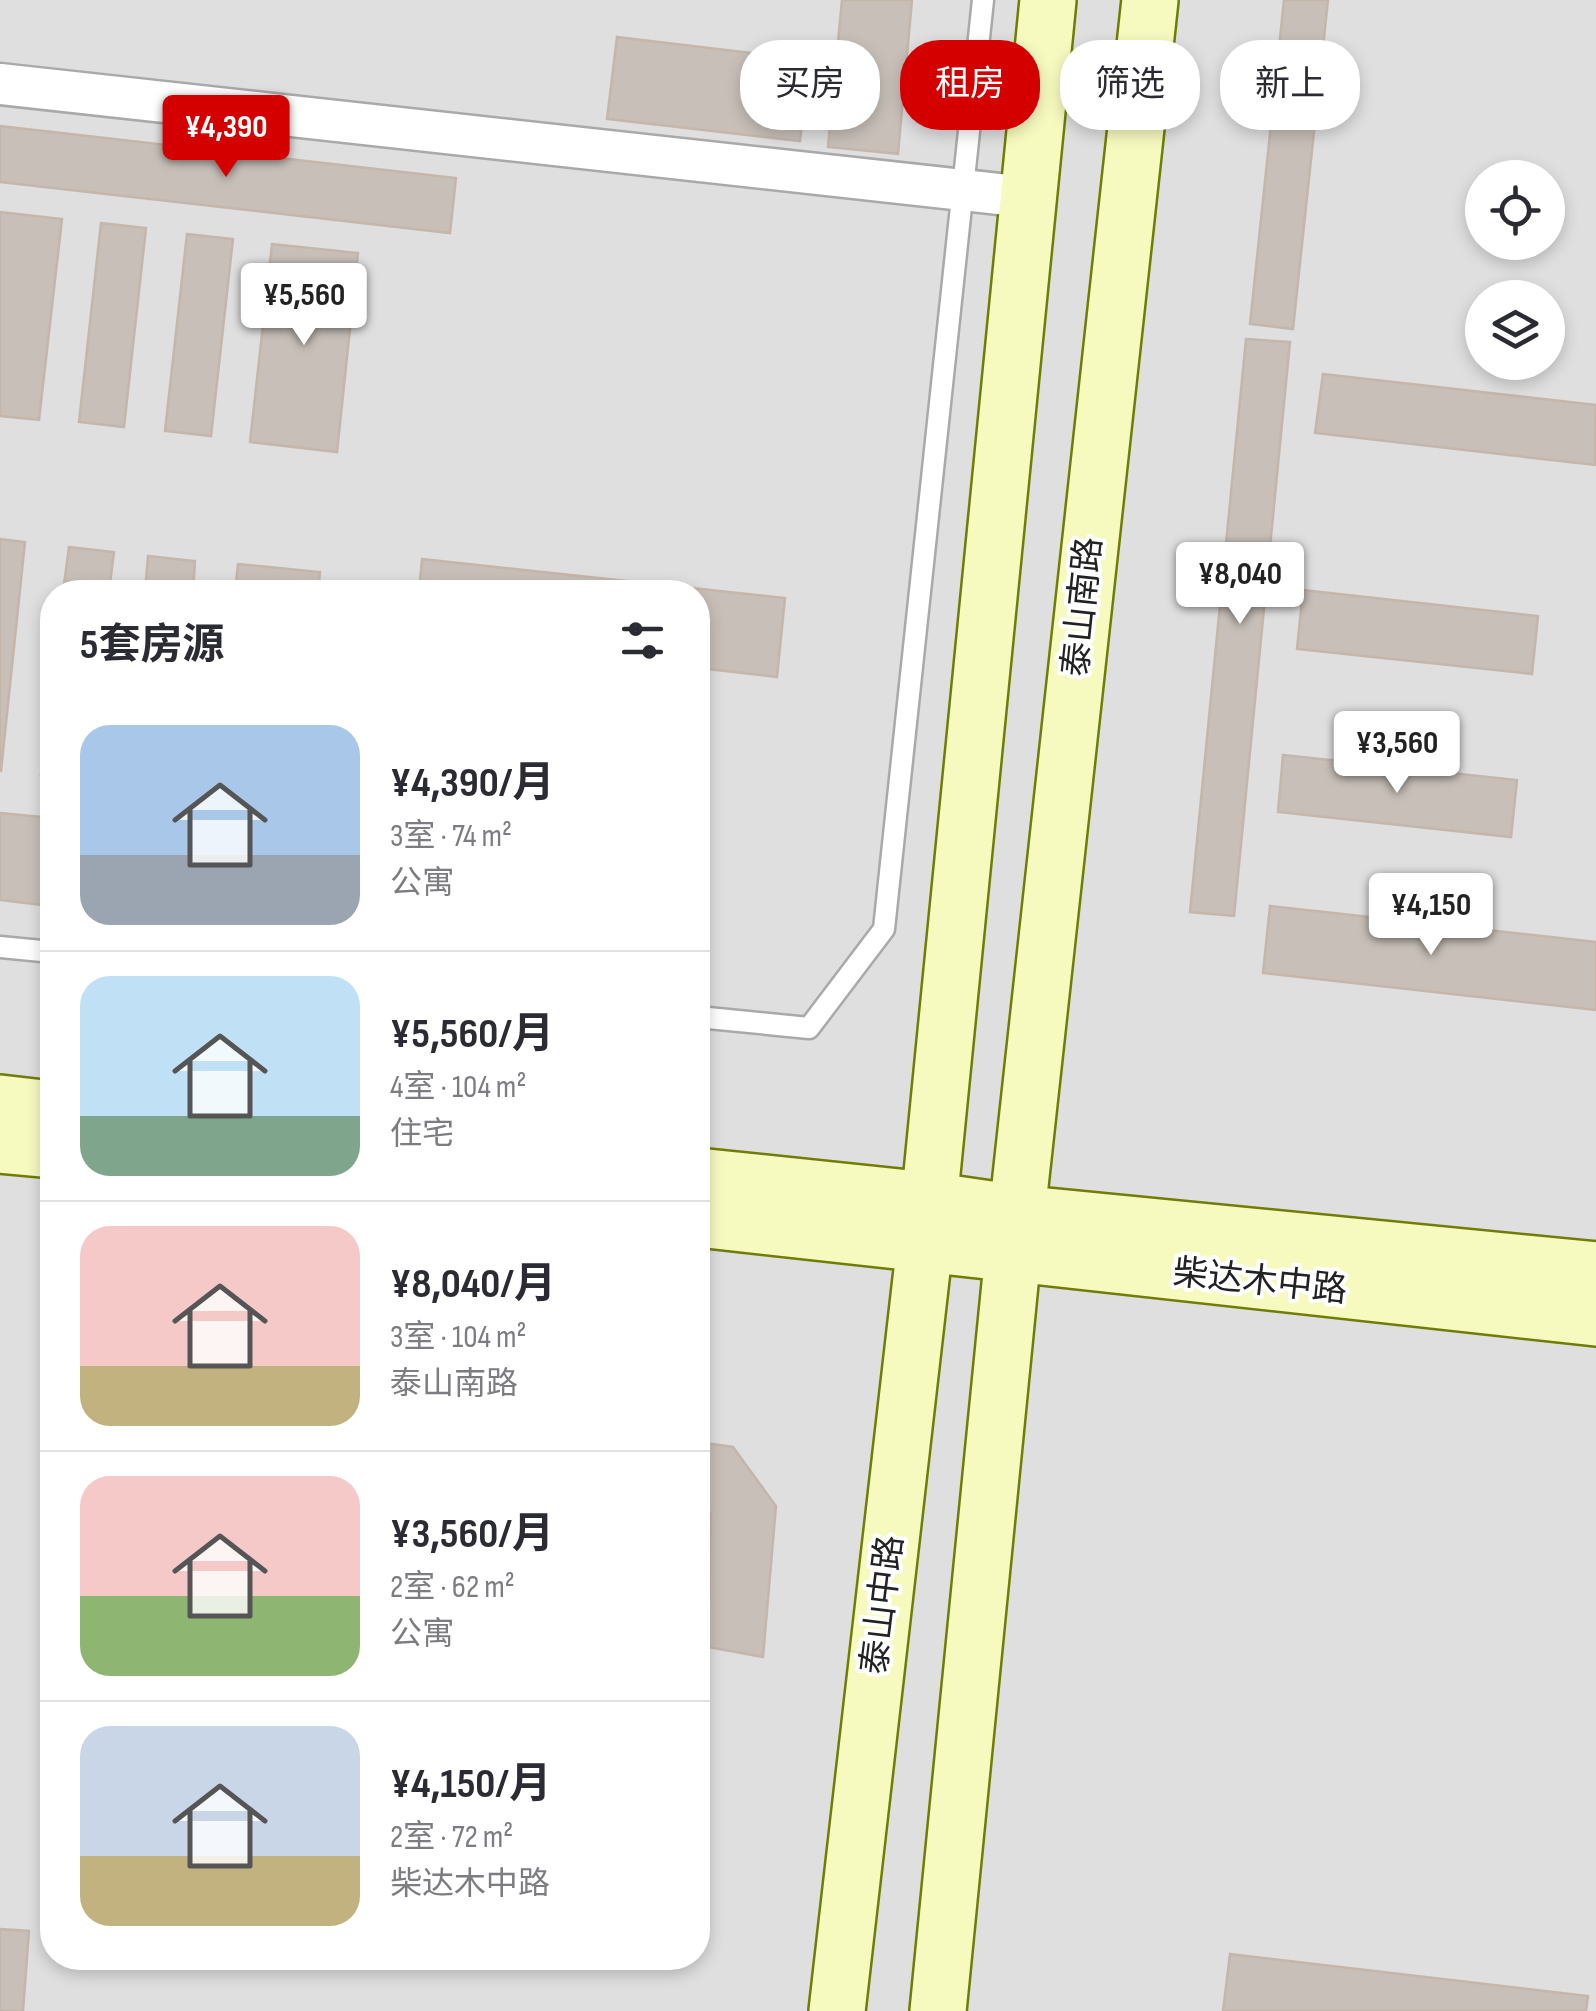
<!DOCTYPE html>
<html lang="zh">
<meta charset="utf-8">
<style>
body{margin:0;font-family:"Sofia Sans Condensed","Noto Sans SC",sans-serif;background:#f2f2f3;color:#2b2b33;height:100vh;display:flex;flex-direction:column;font-size:38px;white-space:nowrap}
*{box-sizing:border-box;margin:0}
p{font-size:32px;color:#7c7c81}
.icon{flex:none;width:55px;height:55px;fill:none;stroke:currentColor;stroke-width:2;stroke-linecap:round;stroke-linejoin:round}
.map{position:relative;flex:1;overflow:hidden}
.details{position:absolute;left:40px;top:580px;width:670px;height:1390px;display:flex;flex-direction:column;background:#fff;border-radius:40px;box-shadow:0 5px 15px #0003}
.details>*{flex:none}
.hud{position:absolute;left:740px;top:40px;width:705px;height:90px;display:flex;gap:20px}
.controls{position:absolute;left:1465px;top:160px;display:grid;gap:20px}
.controls a{display:grid;place-items:center;width:100px;height:100px;border-radius:50%;background:#fff;box-shadow:0 5px 15px #0003;font-size:50px}
.price{position:absolute;translate:-50% -85px;padding:0 22px;border-radius:10px;background:#fff;color:#222;font-size:32px;line-height:65px;filter:drop-shadow(0 2px 5px #0008)}
.price::after{content:'';position:absolute;left:50%;top:60px;width:30px;height:22px;margin-left:-15px;background:inherit;clip-path:polygon(0 0,100% 0,50% 100%)}
.price.active{background:#d40000;color:#fff}
ul{padding:0;list-style:none}
li{display:flex;align-items:center;gap:30px;height:250px;padding:0 40px}
li+li{border-top:2px solid #e1e1e2}
li span{display:grid;place-items:center;flex:none;width:280px;height:200px;border-radius:30px;color:#555}
li>.icon{margin-inline-start:auto}
span .icon{width:120px;height:120px;fill:#fffc;stroke-width:1}
li b{font-size:42px}
h2{display:flex;justify-content:space-between;align-items:center;height:120px;padding:0 40px;font-size:42px}
.tag{padding:0 35px;border-radius:40px;background:#fff;box-shadow:0 5px 15px #0003;font-size:35px;line-height:90px}
.tag.active{background:#d40000;color:#fff}
.map>svg:first-child{display:block}
</style>
<div class="map">
<svg width="1596" height="2011" viewBox="0 0 1596 2011">
<rect width="100%" height="100%" fill="#f2efe9"/>
<!-- residential -->
<path fill="#e0dfdf" fill-rule="evenodd" d="M 0,0 L 1596,0 L 1596,2011 L 0,2011 ZM 1482,178 L 1548,178 L 1548,242 L 1482,242 ZM 1482,298 L 1548,298 L 1548,362 L 1482,362 ZM 52,592 L 698,592 L 698,1958 L 52,1958 Z"/>
<!-- building -->
<path fill="#c7bfb8" stroke="#c4b6ab" stroke-width="2.5" d="M 842,0 L 912,0 L 898,154 L 828,147 Z
M 1284,0 L 1328,0 L 1293,329 L 1250,324 Z
M 617,37 L 809,60 L 800,141 L 607,119 Z
M 0,126 L 456,178 L 450,233 L 0,182 Z
M 0,212 L 62,219 L 39,420 L 0,416 Z
M 101,223 L 146,228 L 124,427 L 79,422 Z
M 187,234 L 233,239 L 211,436 L 165,431 Z
M 272,244 L 358,253 L 337,452 L 250,442 Z
M 1246,339 L 1290,342 L 1234,916 L 1190,912 Z
M 1323,374 L 1596,405 L 1595,465 L 1315,433 Z
M 0,539 L 25,542 L 1,771 L 0,771 Z
M 69,547 L 114,552 L 109,592 L 63,592 Z
M 148,556 L 195,561 L 193,592 L 145,592 Z
M 422,559 L 785,598 L 777,677 L 698,668 L 698,592 L 419,592 Z
M 238,564 L 320,572 L 318,592 L 235,592 Z
M 1303,590 L 1538,616 L 1532,674 L 1297,649 Z
M 52,682 L 52,776 L 41,775 Z
M 1283,755 L 1517,780 L 1511,837 L 1278,812 Z
M 0,813 L 52,818 L 52,906 L 0,900 Z
M 1270,906 L 1596,942 L 1596,1010 L 1263,973 Z
M 698,1442 L 733,1447 L 776,1506 L 763,1657 L 708,1647 L 711,1514 L 698,1494 Z
M 0,1929 L 29,1931 L 23,2011 L 0,2011 Z
M 1230,1954 L 1588,1996 L 1586,2011 L 1223,2011 Z"/>
<g fill="none" stroke-linecap="round" stroke-linejoin="round">
<!-- lane casing -->
<g stroke="#a9a9a9" stroke-width="25">
<path id="lane" d="M 0,947 L 52,952
M 698,1017 L 809,1028 L 884,929 L 983,0"/>
</g>
<!-- street casing -->
<g stroke="#a9a9a9" stroke-width="45">
<path id="street" d="M 0,84 L 1027,197"/>
</g>
<!-- secondary casing -->
<g stroke="#707d05" stroke-width="60">
<path id="secondary" d="M 0,1103 L 52,1109
M 0,1145 L 52,1150
M 698,1176 L 928,1200 L 1017,1213 L 1596,1270
M 698,1219 L 1596,1318
M 837,2011 L 925,1244 L 1048,0
M 938,2011 L 1017,1213 L 1150,0"/>
</g>
<!-- lane -->
<use href="#lane" stroke="#fff" stroke-width="20"/>
<!-- street -->
<use href="#street" stroke="#fff" stroke-width="40"/>
<!-- secondary -->
<use href="#secondary" stroke="#f7fabf" stroke-width="55"/>
</g>
<g text-anchor="middle" dominant-baseline="central" stroke-width="8" stroke-linejoin="round" paint-order="stroke">
<!-- street labels -->
<g font-size="35" fill="#222" stroke="#fff">
<text transform="translate(1083 607) rotate(-84)">泰山南路</text>
<text transform="translate(1260 1282) rotate(6)">柴达木中路</text>
<text transform="translate(883 1605) rotate(-83)">泰山中路</text>
</g>
</g>
</svg>
<div class="controls">
<a><svg class="icon" aria-label="locate" viewBox="0 0 24 24"><circle cx="12" cy="12" r="6"/><path d="M12 2v4M12 18v4M2 12h4M18 12h4"/></svg></a>
<a><svg class="icon" aria-label="layers" viewBox="0 0 24 24"><path d="M12 4l9 5-9 5-9-5zM3 14l9 5 9-5"/></svg></a>
</div>
<b class="price active" style="left:226px;top:180px">¥4,390</b>
<b class="price" style="left:304px;top:348px">¥5,560</b>
<b class="price" style="left:1240px;top:627px">¥8,040</b>
<b class="price" style="left:1397px;top:796px">¥3,560</b>
<b class="price" style="left:1431px;top:958px">¥4,150</b>
<div class="hud">
<a class="tag">买房</a>
<a class="tag active">租房</a>
<a class="tag">筛选</a>
<a class="tag">新上</a>
</div>
<section class="details">
<h2>5套房源<svg class="icon" aria-label="filters" viewBox="0 0 24 24"><path d="M4 7h16M4 17h16"/><circle cx="9" cy="7" r="2"/><circle cx="15" cy="17" r="2"/></svg></h2>
<ul>
<li><span style="background:linear-gradient(#a9c7e8 65%,#9aa5b1 0)"><svg class="icon" aria-label="home" viewBox="0 0 24 24"><path d="M3 11l9-7 9 7M6 9v11h12V9"/></svg></span><div><b>¥4,390/月</b><p>3室 · 74 m²</p><p>公寓</p></div></li>
<li><span style="background:linear-gradient(#bfe0f5 70%,#7fa58c 0)"><svg class="icon" aria-label="home" viewBox="0 0 24 24"><path d="M3 11l9-7 9 7M6 9v11h12V9"/></svg></span><div><b>¥5,560/月</b><p>4室 · 104 m²</p><p>住宅</p></div></li>
<li><span style="background:linear-gradient(#f6c9c9 70%,#c2b280 0)"><svg class="icon" aria-label="home" viewBox="0 0 24 24"><path d="M3 11l9-7 9 7M6 9v11h12V9"/></svg></span><div><b>¥8,040/月</b><p>3室 · 104 m²</p><p>泰山南路</p></div></li>
<li><span style="background:linear-gradient(#f6c9c9 60%,#8fb573 0)"><svg class="icon" aria-label="home" viewBox="0 0 24 24"><path d="M3 11l9-7 9 7M6 9v11h12V9"/></svg></span><div><b>¥3,560/月</b><p>2室 · 62 m²</p><p>公寓</p></div></li>
<li><span style="background:linear-gradient(#c9d6e8 65%,#c2b280 0)"><svg class="icon" aria-label="home" viewBox="0 0 24 24"><path d="M3 11l9-7 9 7M6 9v11h12V9"/></svg></span><div><b>¥4,150/月</b><p>2室 · 72 m²</p><p>柴达木中路</p></div></li>
</ul>
</section>
</div>
